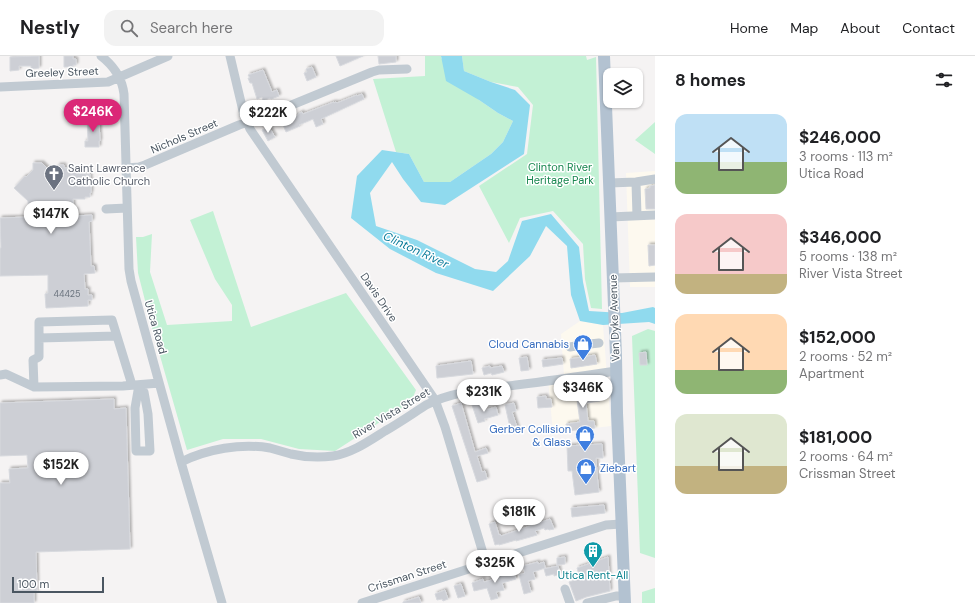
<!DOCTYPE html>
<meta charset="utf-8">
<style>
body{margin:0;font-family:"DM Sans",sans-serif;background:#f2f2f2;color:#202124;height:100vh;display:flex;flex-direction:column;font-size:15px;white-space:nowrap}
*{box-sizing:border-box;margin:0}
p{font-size:13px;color:#757577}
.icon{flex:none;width:22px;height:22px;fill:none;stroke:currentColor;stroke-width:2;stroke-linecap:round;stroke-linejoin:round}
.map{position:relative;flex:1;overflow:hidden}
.sheet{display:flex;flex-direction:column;background:#fff;width:320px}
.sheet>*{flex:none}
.controls{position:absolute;left:603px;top:12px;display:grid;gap:8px}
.controls a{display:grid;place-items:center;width:40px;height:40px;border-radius:8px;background:#fff;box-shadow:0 1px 3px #0004;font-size:20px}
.scale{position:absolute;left:12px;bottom:10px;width:92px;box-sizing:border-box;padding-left:4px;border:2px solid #4a5661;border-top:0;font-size:11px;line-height:14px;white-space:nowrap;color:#4a5661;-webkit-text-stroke:3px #fff;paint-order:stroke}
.price{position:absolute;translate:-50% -34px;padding:0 9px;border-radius:14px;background:#fff;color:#222;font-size:13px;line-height:26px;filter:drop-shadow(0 1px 2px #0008)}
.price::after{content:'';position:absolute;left:50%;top:24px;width:12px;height:9px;margin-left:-6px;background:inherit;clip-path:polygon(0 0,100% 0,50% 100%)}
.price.selected{background:#db2777;color:#fff}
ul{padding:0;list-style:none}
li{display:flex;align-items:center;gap:12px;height:100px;padding:0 20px}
li span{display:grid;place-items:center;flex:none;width:112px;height:80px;border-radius:12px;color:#555}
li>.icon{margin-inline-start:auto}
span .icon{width:48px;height:48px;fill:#fffc;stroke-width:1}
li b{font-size:17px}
h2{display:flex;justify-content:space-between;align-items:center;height:48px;padding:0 20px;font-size:17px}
header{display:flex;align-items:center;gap:24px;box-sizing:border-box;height:56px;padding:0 20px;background:#fff;border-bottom:1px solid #e0e0e0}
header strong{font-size:19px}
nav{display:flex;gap:22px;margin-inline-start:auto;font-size:14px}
.search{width:280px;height:36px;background:#f2f2f2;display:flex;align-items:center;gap:10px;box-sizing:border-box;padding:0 14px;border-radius:12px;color:#757577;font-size:15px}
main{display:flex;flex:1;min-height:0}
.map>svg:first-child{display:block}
</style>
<header>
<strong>Nestly</strong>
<div class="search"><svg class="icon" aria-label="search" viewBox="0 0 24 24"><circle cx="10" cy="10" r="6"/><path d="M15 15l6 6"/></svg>Search here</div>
<nav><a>Home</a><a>Map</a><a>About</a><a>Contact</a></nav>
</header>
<main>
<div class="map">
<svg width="655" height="547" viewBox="0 0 655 547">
<defs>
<filter id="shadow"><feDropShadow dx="2" dy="-2" stdDeviation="1" flood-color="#0004"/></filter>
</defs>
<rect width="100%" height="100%" fill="#f5f3f3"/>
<!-- commercial -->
<path fill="#fdf9ef" d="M 655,115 L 655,231 L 630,231 L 626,117 Z
M 580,265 L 603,269 L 611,370 L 553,377 L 548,323 L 564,319 L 561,278 Z"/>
<!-- green -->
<path fill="#c3f1d5" d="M 425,0 L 441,0 L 441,2 L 479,44 L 498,57 L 513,65 L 503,86 L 491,98 L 450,126 L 424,126 L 409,98 L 396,96 L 373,23 L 425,20 Z
M 462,0 L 586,0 L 587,4 L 596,1 L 602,253 L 591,252 L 585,223 L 583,188 L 553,155 L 520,162 L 509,187 L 479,130 L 527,98 L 533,49 L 518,31 L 491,26 L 464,15 Z
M 655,66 L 655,98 L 635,84 Z
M 213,155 L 251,271 L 346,237 L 416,334 L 411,346 L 335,395 L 299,393 L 261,383 L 223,383 L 187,394 L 152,272 L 138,217 L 136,181 L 143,181 L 152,178 L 150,216 L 167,269 L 232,265 L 232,249 L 215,223 L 190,164 Z
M 648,273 L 655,275 L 655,502 L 640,497 L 632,280 Z
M 655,532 L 655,547 L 642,547 L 642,536 Z"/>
<!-- water -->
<path fill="#90daee" d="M 441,0 L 462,0 L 464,15 L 491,26 L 515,34 L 530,49 L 524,98 L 445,149 L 421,146 L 403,123 L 392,106 L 370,137 L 376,170 L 417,184 L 475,213 L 496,216 L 508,205 L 522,165 L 551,158 L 579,191 L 583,226 L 589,255 L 622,257 L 653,251 L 655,252 L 655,268 L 649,266 L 603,269 L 580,265 L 571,239 L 567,190 L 546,170 L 530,200 L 493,235 L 436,217 L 390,193 L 351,162 L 357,120 L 382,94 L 409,98 L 424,126 L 450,126 L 491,98 L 503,86 L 513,65 L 498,57 L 479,44 L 446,25 Z"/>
<!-- building -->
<path fill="#cdcfd5" stroke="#d7d9de" filter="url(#shadow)" d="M 39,0 L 39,12 L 31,13 L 31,10 L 19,10 L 19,14 L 10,15 L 10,1 Z
M 64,0 L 73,0 L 73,3 L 76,3 L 76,9 L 73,9 L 73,11 L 64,11 Z
M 336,0 L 363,0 L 340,10 Z
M 378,0 L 396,0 L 396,6 L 379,8 Z
M 312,11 L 316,21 L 307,25 L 304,17 L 307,16 L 306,13 Z
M 263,14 L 272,36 L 277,34 L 279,40 L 271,43 L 270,42 L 263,45 L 262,41 L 257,43 L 252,27 L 250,27 L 248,22 L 250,22 L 248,19 Z
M 362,38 L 364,43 L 321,63 L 323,68 L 316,71 L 313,63 L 299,69 L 300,70 L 286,76 L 283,69 L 286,68 L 285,66 L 290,64 L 289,63 L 298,59 L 298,58 L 302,56 L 303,58 L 334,46 L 334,47 L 336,46 L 337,47 L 357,39 L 357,40 Z
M 87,60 L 95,60 L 95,66 L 99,66 L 100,85 L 99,85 L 99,91 L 85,91 L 85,85 L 88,85 Z
M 269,71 L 275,81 L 268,85 L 262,74 Z
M 33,107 L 42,107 L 48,113 L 55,113 L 55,112 L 58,112 L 58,109 L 64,109 L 64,112 L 68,112 L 68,114 L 70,114 L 70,116 L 85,116 L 85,118 L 90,118 L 90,124 L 91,124 L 91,137 L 90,137 L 90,141 L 85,141 L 85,143 L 73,143 L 73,154 L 76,154 L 76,160 L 92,159 L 92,165 L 89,166 L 91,210 L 94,210 L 95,217 L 84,218 L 85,233 L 88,233 L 88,239 L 92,239 L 92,244 L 88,244 L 88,250 L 46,252 L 45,238 L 48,237 L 48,219 L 0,220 L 0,192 L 1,192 L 0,162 L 29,161 L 28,145 L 14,132 L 25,120 L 26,121 L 33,114 Z
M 655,129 L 655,153 L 646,153 L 645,133 L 650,132 L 650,130 Z
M 648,189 L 655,189 L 655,209 L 649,210 Z
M 646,296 L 647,309 L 640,309 L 639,297 Z
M 595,299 L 597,308 L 571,312 L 570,303 Z
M 527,301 L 529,314 L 521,315 L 519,302 Z
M 562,302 L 563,308 L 543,311 L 542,304 Z
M 471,305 L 473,318 L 437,322 L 436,310 Z
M 490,310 L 490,312 L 502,310 L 504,316 L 492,319 L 491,317 L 484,319 L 482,312 Z
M 584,328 L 585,339 L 599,337 L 600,345 L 586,347 L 588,365 L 594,365 L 595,372 L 567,375 L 566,368 L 580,366 L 575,329 Z
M 546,340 L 546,343 L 551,343 L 552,351 L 538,352 L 537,341 Z
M 114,343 L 114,353 L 126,352 L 130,493 L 36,496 L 37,536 L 34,536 L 34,547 L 0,547 L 0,427 L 10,427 L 9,413 L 28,412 L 27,399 L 0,400 L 0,347 Z
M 461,347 L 475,396 L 486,392 L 488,397 L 477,400 L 482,416 L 485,415 L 487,423 L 477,426 L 452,350 Z
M 480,347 L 482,355 L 496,351 L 498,359 L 484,363 L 485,365 L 478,367 L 472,349 Z
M 514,347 L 516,355 L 512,356 L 518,374 L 511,376 L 505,349 Z
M 602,388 L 603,402 L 596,402 L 597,419 L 599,436 L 575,439 L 572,415 L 568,415 L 567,390 Z
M 604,449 L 605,457 L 572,461 L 571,452 Z
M 550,463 L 554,473 L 549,474 L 548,473 L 545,474 L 544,472 L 535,475 L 537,479 L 516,485 L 516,484 L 499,489 L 499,488 L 495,489 L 489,468 L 495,466 L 499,479 L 500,478 L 501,480 Z
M 565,501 L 565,508 L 557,509 L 557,502 Z
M 608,501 L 610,535 L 586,541 L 576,545 L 569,526 L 580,522 L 577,512 Z
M 538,506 L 538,508 L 544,506 L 545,512 L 533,516 L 535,523 L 528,525 L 531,536 L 524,538 L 519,519 L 525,517 L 523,510 Z
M 558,510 L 560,518 L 554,520 L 554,518 L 546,520 L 544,513 Z
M 513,514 L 516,523 L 502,527 L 504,534 L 496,536 L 498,542 L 491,544 L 487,532 L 474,535 L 472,527 L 483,523 L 484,526 L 495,523 L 494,520 Z
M 461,528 L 465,540 L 458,542 L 454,530 Z
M 445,534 L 448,543 L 443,545 L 442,543 L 437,544 L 435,538 Z
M 419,541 L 421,547 L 403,547 L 403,546 Z"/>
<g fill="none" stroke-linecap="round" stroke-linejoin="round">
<!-- minor -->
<path stroke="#c1cad2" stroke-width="9" d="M 101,0 C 114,10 122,22 124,38 L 129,213 L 131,225 L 181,406 L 222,547
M 230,0 L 244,59 L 250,73 L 435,344 L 445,371 L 486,507
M 0,31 L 108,26 L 168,0
M 126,112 L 139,111 L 145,109 L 239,69 L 260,62 L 372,16 L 379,14 L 407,13
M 636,126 L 637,160
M 609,127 L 636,126 L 655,123
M 106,153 L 127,152
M 610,161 L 655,159
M 613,222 L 655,221
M 39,282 L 117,280
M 570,291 L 581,289 L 599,287
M 0,319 L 6,318 L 34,331 L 123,330 L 159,327
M 139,329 L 144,336 L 148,358 L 150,395 L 136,395 L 135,352 Z
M 34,331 L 33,304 L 39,301 L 39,266 L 112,264 L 132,329
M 181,406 C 207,393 241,387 270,392 C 277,394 284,396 291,398 C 304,401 319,402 333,400 C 352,397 369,385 385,375 C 399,367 412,358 426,349 C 453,335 486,333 516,329 C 549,325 583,320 616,315
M 565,533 L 570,547
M 362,547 L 606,469 L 621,468
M 587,547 L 616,540 L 625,540"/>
<!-- major -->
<path stroke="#b3c2d1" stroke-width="12" d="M 604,0 L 616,300 L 617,357 L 625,547"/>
</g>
<!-- icons -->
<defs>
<g id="church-pin" transform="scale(1)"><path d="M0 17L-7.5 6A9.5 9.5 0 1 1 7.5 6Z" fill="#6b7280" stroke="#fff"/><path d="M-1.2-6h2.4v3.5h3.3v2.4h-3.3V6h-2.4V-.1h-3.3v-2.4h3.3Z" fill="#fff"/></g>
<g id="shop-pin" transform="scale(1)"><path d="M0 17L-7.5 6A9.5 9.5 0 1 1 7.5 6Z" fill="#3f7fe0" stroke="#fff"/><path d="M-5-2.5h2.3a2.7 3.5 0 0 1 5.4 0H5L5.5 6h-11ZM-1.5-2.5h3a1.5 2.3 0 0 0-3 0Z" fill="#fff"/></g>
<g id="building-pin" transform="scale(1)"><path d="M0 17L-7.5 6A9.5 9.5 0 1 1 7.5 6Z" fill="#0f9aa8" stroke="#fff"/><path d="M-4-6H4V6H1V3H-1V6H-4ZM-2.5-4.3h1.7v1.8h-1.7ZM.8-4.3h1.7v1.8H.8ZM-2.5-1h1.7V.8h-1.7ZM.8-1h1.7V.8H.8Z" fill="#fff"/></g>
</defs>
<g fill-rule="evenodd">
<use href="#church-pin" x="54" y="118"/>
<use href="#shop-pin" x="583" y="288"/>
<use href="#shop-pin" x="585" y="379"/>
<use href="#shop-pin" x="586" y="412"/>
<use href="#building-pin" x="593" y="495"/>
</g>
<g text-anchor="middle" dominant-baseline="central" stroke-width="3" stroke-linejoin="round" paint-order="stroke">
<!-- number labels -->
<g font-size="9" fill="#6b747e">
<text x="67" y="238">44425</text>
</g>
<!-- street labels -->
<g font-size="11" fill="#4a5661" stroke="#fff">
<text transform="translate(62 16) rotate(-2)">Greeley Street</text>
<text transform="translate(184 80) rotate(-23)">Nichols Street</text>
<text transform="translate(379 241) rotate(56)">Davis Drive</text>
<text transform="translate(614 262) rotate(-92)">Van Dyke Avenue</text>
<text transform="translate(156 271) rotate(74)">Utica Road</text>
<text transform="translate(391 357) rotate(-31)">River Vista Street</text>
<text transform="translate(407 520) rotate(-18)">Crissman Street</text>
</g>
<!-- park labels -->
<g font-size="11" fill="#17864f" stroke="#fff">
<text x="560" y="111">Clinton River<tspan x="560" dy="13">Heritage Park</tspan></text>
</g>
<!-- worship labels -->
<g font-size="11" fill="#5b616d" stroke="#fff" text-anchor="start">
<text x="68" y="112">Saint Lawrence<tspan x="68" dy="13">Catholic Church</tspan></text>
</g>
<!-- shop labels -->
<g font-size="11" fill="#366cbe" stroke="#fff" text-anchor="end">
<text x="569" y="288">Cloud Cannabis</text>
<text x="571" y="373">Gerber Collision<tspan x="571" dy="13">&amp; Glass</tspan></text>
<text x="600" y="412" text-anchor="start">Ziebart</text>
</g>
<!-- culture labels -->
<g font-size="11" fill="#0d838f" stroke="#fff">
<text x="593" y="519">Utica Rent-All</text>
</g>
<!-- water labels -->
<g font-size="12" font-style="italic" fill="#0c7c9b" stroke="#fff">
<text transform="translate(416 194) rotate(25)">Clinton River</text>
</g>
</g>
</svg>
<div class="controls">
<a><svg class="icon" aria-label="layers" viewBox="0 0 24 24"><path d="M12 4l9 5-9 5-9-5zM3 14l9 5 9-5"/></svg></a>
</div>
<div class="scale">100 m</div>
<b class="price selected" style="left:93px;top:77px">$246K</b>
<b class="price" style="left:268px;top:78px">$222K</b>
<b class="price" style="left:51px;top:179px">$147K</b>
<b class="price" style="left:583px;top:353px">$346K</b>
<b class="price" style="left:484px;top:357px">$231K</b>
<b class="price" style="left:61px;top:430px">$152K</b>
<b class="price" style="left:519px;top:477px">$181K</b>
<b class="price" style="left:495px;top:528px">$325K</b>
</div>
<section class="sheet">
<h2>8 homes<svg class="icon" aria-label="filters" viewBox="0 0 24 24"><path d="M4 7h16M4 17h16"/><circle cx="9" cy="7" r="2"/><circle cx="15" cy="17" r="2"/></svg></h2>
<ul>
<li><span style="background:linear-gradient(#bfe0f5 60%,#8fb573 0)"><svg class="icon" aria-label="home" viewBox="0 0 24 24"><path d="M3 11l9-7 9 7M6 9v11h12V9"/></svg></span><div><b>$246,000</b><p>3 rooms · 113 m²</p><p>Utica Road</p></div></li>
<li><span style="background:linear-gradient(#f6c9c9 75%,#c2b280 0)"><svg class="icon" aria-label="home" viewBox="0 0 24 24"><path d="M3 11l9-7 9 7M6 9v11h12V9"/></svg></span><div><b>$346,000</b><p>5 rooms · 138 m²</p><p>River Vista Street</p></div></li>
<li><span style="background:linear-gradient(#ffd9b3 70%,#8fb573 0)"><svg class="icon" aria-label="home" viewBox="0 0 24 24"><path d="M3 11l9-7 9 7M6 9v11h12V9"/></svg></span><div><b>$152,000</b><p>2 rooms · 52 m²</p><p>Apartment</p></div></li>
<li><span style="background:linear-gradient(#dfe7d0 65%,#c2b280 0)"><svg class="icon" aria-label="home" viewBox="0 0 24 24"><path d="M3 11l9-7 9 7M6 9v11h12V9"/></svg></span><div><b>$181,000</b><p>2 rooms · 64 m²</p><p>Crissman Street</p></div></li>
</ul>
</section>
</main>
